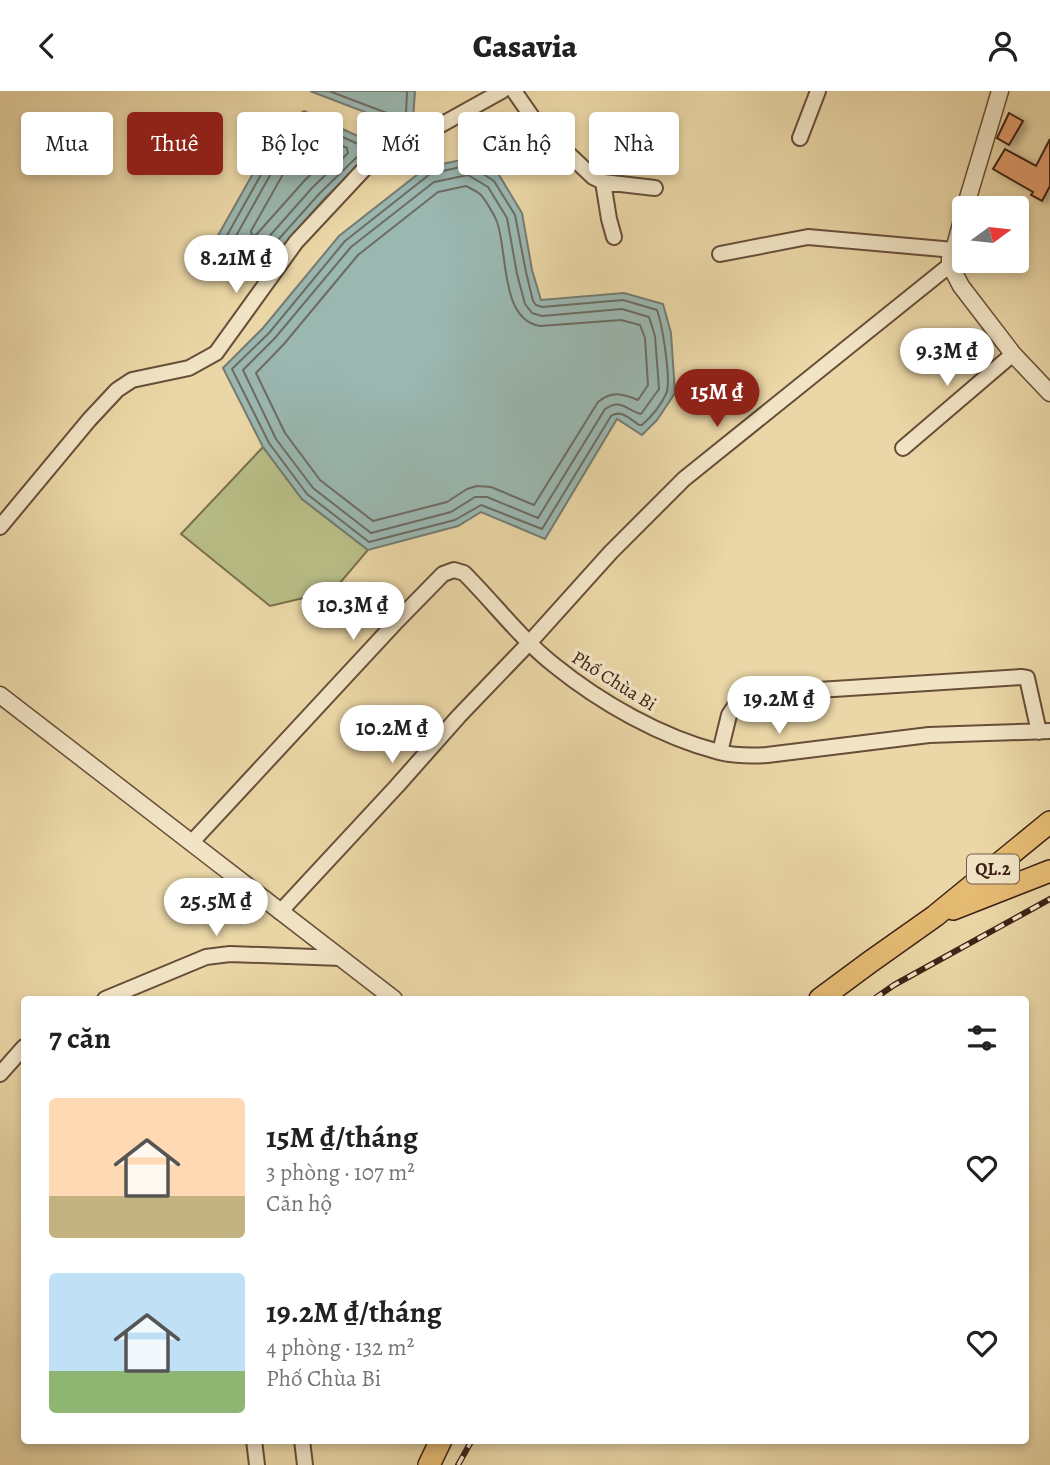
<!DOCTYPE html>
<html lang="vi">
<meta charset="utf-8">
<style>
body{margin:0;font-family:Alegreya,serif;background:#f6f6f6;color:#222;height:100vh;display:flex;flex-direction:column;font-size:26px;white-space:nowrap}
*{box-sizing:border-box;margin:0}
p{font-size:23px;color:#767676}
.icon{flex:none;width:38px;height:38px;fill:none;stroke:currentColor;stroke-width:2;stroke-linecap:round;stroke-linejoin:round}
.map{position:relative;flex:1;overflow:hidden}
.side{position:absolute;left:21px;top:905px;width:1008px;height:448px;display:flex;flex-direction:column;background:#fff;border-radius:7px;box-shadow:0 4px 10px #0003}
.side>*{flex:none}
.banner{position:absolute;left:21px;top:21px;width:1008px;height:63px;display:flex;gap:14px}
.needle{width:46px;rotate:75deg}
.buttons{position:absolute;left:952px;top:105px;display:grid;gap:14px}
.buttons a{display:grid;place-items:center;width:77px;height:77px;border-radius:7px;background:#fff;box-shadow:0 4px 10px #0003;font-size:35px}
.price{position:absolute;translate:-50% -60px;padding:0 16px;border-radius:24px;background:#fff;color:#222;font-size:23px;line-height:46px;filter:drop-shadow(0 2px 4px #0008)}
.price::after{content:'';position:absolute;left:50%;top:42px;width:21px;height:16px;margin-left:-10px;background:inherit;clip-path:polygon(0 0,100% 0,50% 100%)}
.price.current{background:#8f2418;color:#fff}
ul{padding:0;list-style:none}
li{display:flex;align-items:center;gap:21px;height:175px;padding:0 28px}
li span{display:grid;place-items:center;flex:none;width:196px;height:140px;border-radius:7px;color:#555}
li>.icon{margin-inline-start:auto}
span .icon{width:84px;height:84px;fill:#fffc;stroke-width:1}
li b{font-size:30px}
h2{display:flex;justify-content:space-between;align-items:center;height:84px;padding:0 28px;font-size:30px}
.tag{padding:0 24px;border-radius:7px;background:#fff;box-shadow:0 4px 10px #0003;font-size:24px;line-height:63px}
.tag.current{background:#8f2418;color:#fff}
header{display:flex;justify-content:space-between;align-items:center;height:91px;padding:0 28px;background:#fff;font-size:32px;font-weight:800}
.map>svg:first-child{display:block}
</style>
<header><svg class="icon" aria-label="back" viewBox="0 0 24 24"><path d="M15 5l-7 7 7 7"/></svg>Casavia<svg class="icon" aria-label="person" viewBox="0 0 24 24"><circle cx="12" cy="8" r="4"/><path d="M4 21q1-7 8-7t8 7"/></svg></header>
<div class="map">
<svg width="1050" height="1374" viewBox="0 0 1050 1374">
<defs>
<filter id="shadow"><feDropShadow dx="5.5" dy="3" stdDeviation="3.5" flood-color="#0004"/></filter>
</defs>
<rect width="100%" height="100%" fill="#ead6a6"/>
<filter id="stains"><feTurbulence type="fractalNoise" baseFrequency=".00286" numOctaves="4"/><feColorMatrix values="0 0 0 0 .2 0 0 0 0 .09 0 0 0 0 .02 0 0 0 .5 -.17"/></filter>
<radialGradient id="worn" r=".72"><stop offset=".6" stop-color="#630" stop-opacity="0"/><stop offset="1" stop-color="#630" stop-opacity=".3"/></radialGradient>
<!-- green -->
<path fill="#b8bd86" stroke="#7a6f4d" stroke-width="2" d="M 263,356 L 302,408 L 368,459 L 333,500 L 270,515 L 181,443 Z"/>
<!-- water -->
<path fill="#9ab7b0" stroke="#757b72" stroke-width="2" d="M 310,0 L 415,0 L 413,29 L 401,35 Z
M 304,20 L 362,47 L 367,52 L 370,64 L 324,108 L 262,178 L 221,159 L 216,148 L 281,33 Z
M 471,67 L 499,84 L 522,122 L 532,179 L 541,209 L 624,202 L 663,213 L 671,242 L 675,302 L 657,329 L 642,344 L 617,328 L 545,448 L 481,421 L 458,435 L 368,459 L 302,408 L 263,356 L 223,277 L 263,237 L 339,145 L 427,76 Z"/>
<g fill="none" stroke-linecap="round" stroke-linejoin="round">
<!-- shore -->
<path stroke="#6c6c62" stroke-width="2" d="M 329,0 L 400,27 L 406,23 L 407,0
M 303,28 L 358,53 L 360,56 L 361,62 L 319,103 L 261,168 L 258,169 L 227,154 L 225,148 L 286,39 Z
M 303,38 L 306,38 L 347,57 L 348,62 L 312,97 L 259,157 L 255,158 L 237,149 L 236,145 L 292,45 Z
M 304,50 L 329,60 L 330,65 L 305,89 L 256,144 L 252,145 L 251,140 L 300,53 Z
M 469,74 L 494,90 L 515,124 L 526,181 L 533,210 L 536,214 L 542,216 L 623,209 L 657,219 C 662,233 672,291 666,303 C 661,314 651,326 642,334 L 639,334 C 630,328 621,318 611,325 L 542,438 L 481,414 L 455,429 L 369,451 L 307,403 L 269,352 L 232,278 L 269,242 L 345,150 L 430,83 Z
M 468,84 L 488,96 L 507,127 L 517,183 L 525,213 L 532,222 L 542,225 L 622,218 L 649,226 L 655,245 L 659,298 L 641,323 C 626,319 621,307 605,318 L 538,427 L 487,406 L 475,406 L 451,421 L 371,442 L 313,397 L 276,348 L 243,279 L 275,247 L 351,156 L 434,91 Z
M 466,95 C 470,97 476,100 480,103 C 485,108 495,125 497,131 C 508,161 500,229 540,235 L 621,229 L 640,234 L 645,247 L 648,294 L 638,309 C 623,303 612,299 598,311 L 534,414 L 491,396 L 477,395 L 467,398 L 447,411 L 373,430 L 320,389 L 285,342 L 256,282 L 284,253 L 358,164 L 438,101 Z"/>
</g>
<!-- building -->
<path fill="#e09b6b" stroke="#3d2114" stroke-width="2" filter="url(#shadow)" d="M 1009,22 L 1023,30 L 1009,54 L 997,47 Z
M 1050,48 L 1050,95 L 1042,110 L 1031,104 L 1033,101 L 993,78 L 1005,58 L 1036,75 Z"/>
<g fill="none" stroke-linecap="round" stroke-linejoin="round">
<!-- minor casing -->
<g stroke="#684e38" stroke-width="18">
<path id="minor" d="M 514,0 L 537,33 L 593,86 L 603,91 L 655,97
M 800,47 L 818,0
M 603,91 L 609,128 L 614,146
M 720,163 L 808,146 L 954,159
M 903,357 L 1013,263
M 0,436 L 89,329 L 117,299 L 132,289 L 189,277 L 216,262 L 296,151 L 367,75 L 502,0
M 720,661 L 729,624 L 735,615 L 743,611 L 763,608 L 787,602 L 818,599 L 1021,586 L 1027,587 L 1039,641
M 191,752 L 397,530 L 443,483 L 454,479 L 464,482 C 494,512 521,548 554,574 C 601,612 661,646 719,661 C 735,665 751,665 767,664 L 929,644 L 1050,640
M 280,821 L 397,695 L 459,625 L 530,551 L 611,461 L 684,388 L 950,174
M 105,908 L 206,866 L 230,863 L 341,867
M 0,983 L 24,956
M 254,1349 L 257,1374
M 302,1349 L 305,1374"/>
</g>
<!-- tertiary casing -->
<g stroke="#684e38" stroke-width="19">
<path id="tertiary" d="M 965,117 L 1000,0
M 964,122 L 954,159 L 950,167 L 950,174 L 961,195 L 1013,263 L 1050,302
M 0,604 L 394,908"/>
</g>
<!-- primary casing -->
<g stroke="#3d2114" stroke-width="24">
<path id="primary" d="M 953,818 L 1050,780
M 820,908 L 870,871 L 935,825 L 1050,731
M 429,1374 L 441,1349"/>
</g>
<!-- minor -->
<use href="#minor" stroke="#f1e4c5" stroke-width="14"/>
<!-- tertiary -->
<use href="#tertiary" stroke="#f1e4c5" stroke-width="16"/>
<!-- primary -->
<use href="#primary" stroke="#e5bb73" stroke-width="21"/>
<!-- rail casing -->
<g stroke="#3d2114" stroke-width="6">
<path id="rail" d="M 874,908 L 894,894 L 1050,808
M 458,1374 L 472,1349"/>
</g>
<!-- rail -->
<use href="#rail" stroke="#f1e4c5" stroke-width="3.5" stroke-dasharray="10" stroke-linecap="butt"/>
</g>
<g text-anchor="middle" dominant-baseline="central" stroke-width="7" stroke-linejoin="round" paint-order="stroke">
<!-- shield labels -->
<rect fill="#f1e4c5" stroke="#735c49" stroke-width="2" x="967" y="763.5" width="52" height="29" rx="5"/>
<g font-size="18" font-weight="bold" fill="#3d2114">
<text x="993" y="778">QL.2</text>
</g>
<!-- street labels -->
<g font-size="19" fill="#3d2114" stroke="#f1e4c5">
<text transform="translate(614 590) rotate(32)">Phố Chùa Bi</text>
</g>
</g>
<rect width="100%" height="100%" filter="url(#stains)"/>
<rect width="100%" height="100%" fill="url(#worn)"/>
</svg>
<div class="buttons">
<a><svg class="needle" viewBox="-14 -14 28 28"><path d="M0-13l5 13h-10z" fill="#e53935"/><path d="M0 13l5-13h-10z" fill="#767676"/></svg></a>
</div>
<b class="price" style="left:236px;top:204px">8.21M ₫</b>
<b class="price" style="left:947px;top:297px">9.3M ₫</b>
<b class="price current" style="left:717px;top:338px">15M ₫</b>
<b class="price" style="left:353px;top:551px">10.3M ₫</b>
<b class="price" style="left:779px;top:645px">19.2M ₫</b>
<b class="price" style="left:392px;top:674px">10.2M ₫</b>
<b class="price" style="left:216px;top:847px">25.5M ₫</b>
<div class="banner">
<a class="tag">Mua</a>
<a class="tag current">Thuê</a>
<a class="tag">Bộ lọc</a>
<a class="tag">Mới</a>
<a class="tag">Căn hộ</a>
<a class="tag">Nhà</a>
</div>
<section class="side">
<h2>7 căn<svg class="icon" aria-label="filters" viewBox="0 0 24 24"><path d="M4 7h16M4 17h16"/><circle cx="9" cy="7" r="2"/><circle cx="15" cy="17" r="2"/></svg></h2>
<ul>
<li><span style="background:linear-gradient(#ffd9b3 70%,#c2b280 0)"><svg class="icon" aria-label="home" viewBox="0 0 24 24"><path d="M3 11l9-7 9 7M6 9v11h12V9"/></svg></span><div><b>15M ₫/tháng</b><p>3 phòng · 107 m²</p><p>Căn hộ</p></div><svg class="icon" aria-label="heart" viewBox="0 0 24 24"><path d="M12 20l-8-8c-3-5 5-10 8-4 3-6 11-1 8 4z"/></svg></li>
<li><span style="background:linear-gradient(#bfe0f5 70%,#8fb573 0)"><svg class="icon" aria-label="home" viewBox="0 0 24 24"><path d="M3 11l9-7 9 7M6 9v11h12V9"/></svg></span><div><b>19.2M ₫/tháng</b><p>4 phòng · 132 m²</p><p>Phố Chùa Bi</p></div><svg class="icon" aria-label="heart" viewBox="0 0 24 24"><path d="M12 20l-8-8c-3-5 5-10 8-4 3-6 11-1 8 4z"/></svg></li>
</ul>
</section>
</div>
